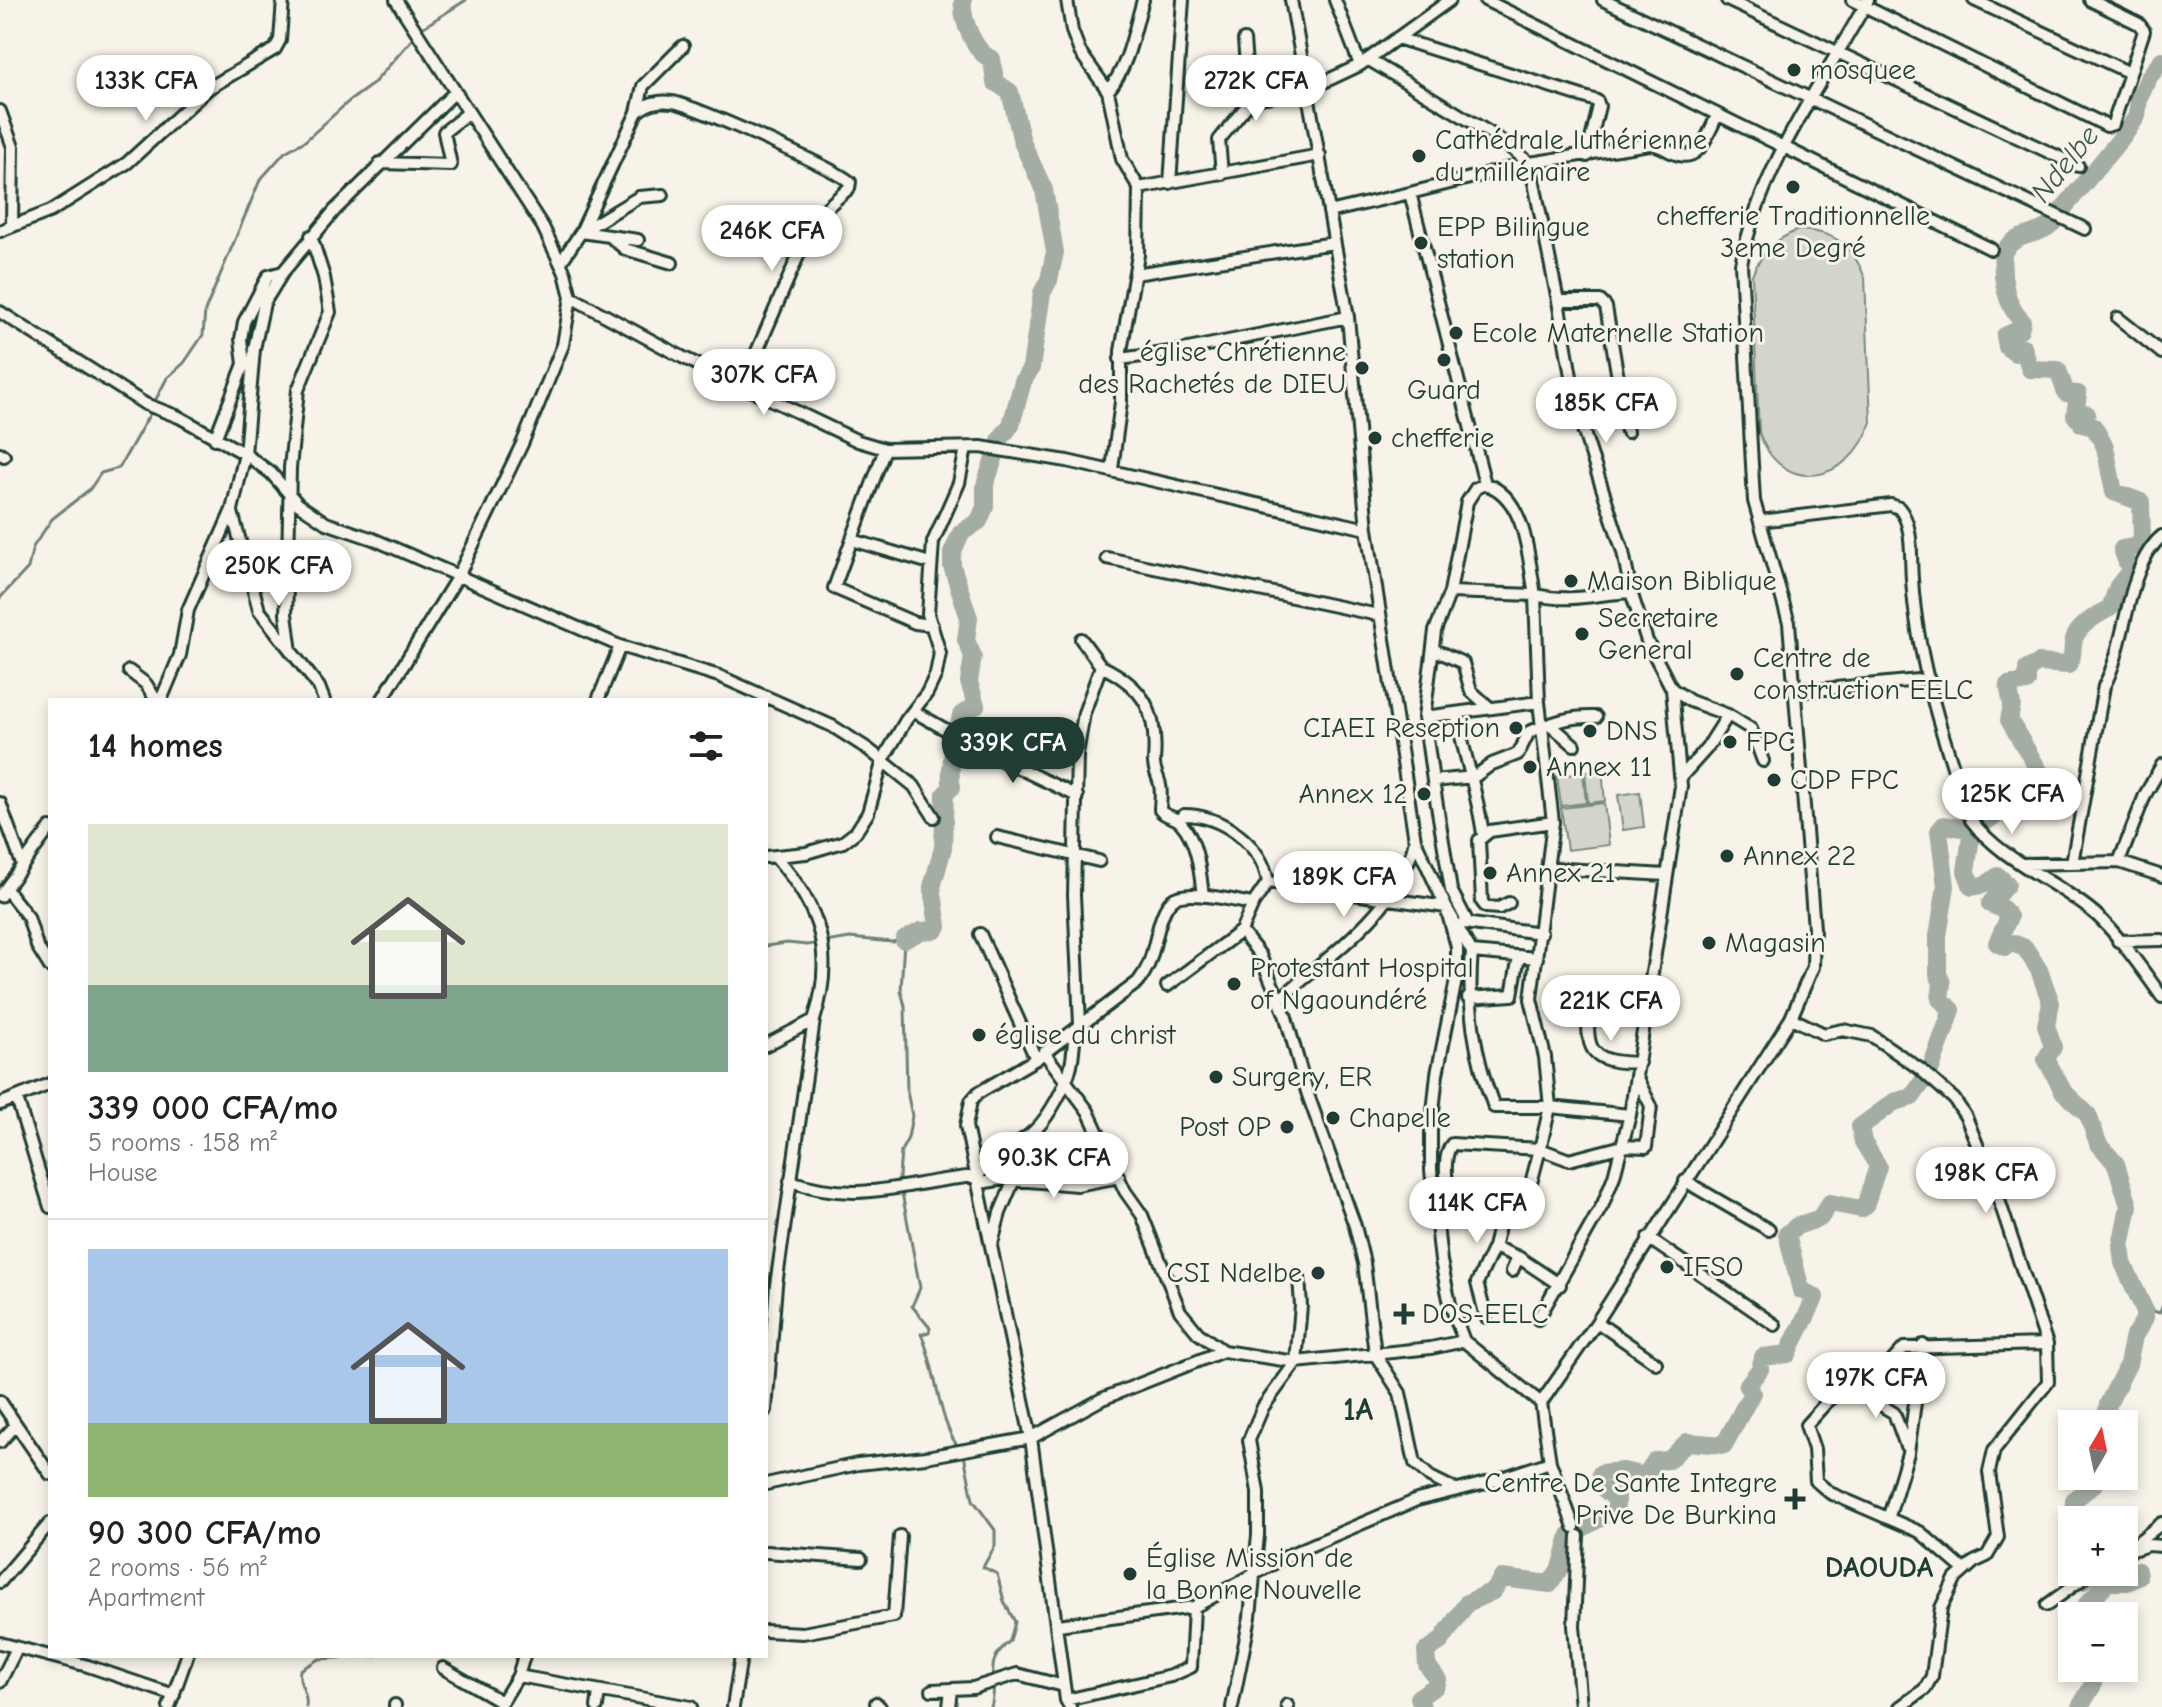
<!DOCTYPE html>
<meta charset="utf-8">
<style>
body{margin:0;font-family:"Comic Neue",sans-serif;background:#f2f2f2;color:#222;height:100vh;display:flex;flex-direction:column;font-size:30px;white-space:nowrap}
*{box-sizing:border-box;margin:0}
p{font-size:26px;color:#767676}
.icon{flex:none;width:44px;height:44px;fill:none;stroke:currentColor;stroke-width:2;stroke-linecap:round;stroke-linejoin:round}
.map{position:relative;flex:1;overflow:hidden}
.drawer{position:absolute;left:48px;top:698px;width:720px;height:960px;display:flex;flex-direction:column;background:#fff;border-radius:0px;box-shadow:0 4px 12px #0003}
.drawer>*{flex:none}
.needle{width:52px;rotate:9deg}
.buttons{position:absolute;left:2058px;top:1410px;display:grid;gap:16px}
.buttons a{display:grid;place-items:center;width:80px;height:80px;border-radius:0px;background:#fff;box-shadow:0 4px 12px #0003;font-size:40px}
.price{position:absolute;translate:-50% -68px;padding:0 18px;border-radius:28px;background:#fff;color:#222;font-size:26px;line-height:52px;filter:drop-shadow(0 2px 4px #0008)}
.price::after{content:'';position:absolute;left:50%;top:48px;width:24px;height:18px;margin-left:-12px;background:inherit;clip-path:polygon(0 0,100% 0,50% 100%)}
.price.on{background:#1f3d34;color:#fff}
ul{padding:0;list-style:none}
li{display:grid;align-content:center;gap:16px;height:424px;padding:0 40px}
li+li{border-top:2px solid #e0e0e0}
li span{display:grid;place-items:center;height:248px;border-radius:0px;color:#555}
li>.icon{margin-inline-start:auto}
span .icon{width:144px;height:144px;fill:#fffc;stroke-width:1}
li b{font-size:34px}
h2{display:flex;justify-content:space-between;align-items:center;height:96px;padding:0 40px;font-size:34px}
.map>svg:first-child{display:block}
</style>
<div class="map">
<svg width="2162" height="1707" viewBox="0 0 2162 1707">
<rect width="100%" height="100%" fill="#f7f3e8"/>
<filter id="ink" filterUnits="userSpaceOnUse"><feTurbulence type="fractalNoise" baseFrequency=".0125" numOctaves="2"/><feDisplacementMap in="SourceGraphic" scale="16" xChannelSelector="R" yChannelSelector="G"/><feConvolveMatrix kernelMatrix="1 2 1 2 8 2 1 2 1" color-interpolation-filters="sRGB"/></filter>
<g filter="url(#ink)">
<!-- green -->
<path fill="#d3d5ca" stroke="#79897f" stroke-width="2" d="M 1798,230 C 1834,231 1852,244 1865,278 L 1871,422 C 1852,483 1781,498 1759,432 L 1752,275 C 1763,251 1774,240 1798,230 Z
M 1602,770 L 1605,801 L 1588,803 L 1585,772 Z
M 1583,773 L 1586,803 L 1561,806 L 1557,776 Z
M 1640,792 L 1644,827 L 1623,830 L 1618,795 Z
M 1604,803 L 1609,845 L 1567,850 L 1561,808 Z"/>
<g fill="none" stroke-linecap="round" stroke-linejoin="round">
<!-- stream -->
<path stroke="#6f8077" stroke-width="3" d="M 419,30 L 466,0
M 154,403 L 167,378 L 184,363 L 203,335 L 205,311 L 260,180 L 285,152 L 305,141 L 348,102 L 373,84 L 415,36
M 0,598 L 28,568 L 33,547 L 52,519 L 90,489 L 101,473 L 119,468 L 152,410
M 766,946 L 787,943 L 807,945 L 850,938 L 892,942 L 904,940 L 901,991 L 905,1006 L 907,1091 L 912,1116 L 908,1138 L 901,1151 L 899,1177 L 920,1288 L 912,1306 L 930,1328 L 929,1332 L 921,1334 C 936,1365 939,1427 960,1449
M 2144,1309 L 2160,1313 L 2162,1307
M 964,1455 L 973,1500 L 995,1530 L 995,1546 L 983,1567 L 997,1574 L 1004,1601 L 1015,1622 L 1010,1641 C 980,1665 1000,1678 991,1707
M 306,1707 C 309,1693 297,1684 300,1670 L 319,1659 L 375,1656"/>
<!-- river -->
<path stroke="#a4ada3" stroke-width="18" d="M 904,940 L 921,931 L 935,930 L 938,926 L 932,887 L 943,848 L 945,794 L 952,787 C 947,767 957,738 961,715 L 976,705 L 969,682 L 973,656 L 966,640 L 969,618 L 952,566 L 952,553 L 961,533 L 979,521 L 985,507 L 985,485 L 1001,438 L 1011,425 L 1023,381 L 1031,368 L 1042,293 L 1049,280 L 1055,252 L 1044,190 L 1022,142 L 1010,92 L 995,82 L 992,59 C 974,53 961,18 963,0
M 2105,1424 L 2108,1404 L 2128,1364 L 2134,1336 L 2144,1320 L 2144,1309 L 2123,1263 L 2121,1246 L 2129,1206 L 2116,1164 L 2098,1143 L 2088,1115 L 2063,1091 L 2046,1059 L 2053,1047 L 2046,1025 L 2051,1003 L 2039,970 L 2025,948 L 2012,943 L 2005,947 L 1997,943 L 2009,917 L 2003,909 L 1990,904 L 2007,884 L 1998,876 L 1987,884 L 1972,887 L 1966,871 L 1972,830 L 2029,795 L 2045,781 L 2009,720 L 2012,705 L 2008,685 L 2027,682 L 2027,669 L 2039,663 L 2068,665 C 2075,654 2071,649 2074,639 C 2079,625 2098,614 2110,608 L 2118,586 L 2130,571 L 2122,549 L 2135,547 L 2142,540 L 2141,502 L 2114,492 L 2105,447 L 2094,427 L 2082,424 L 2087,414 L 2077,418 L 2075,415 L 2078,394 L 2066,393 L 2058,370 L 2030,369 L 2023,347 L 2018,346 L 2015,353 L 2007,347 L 2005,336 L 2020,329 L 2022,321 C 2005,305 2001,275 2003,253 C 2019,226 2045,243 2063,209 L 2127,131 L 2137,116 L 2139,98 L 2149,77 L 2162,60
M 2073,1520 L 2074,1500 L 2094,1484 L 2096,1476
M 2075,1572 L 2083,1581 L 2094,1572
M 2082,1616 L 2087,1604 L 2108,1582 L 2127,1582 L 2138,1577 L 2137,1571 L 2124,1569
M 1422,1707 L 1419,1697 L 1436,1686 L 1438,1680 L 1427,1665 L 1426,1651 L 1441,1641 L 1467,1603 L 1493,1591 L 1502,1578 L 1550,1584 L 1562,1565 L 1570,1535 L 1615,1510 L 1617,1500 L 1601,1486 L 1601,1473 L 1623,1471 L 1645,1476 L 1655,1461 L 1669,1460 L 1687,1442 L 1724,1445 L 1752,1393 L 1747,1386 L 1760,1369 L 1763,1357 L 1788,1354 C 1796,1334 1807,1318 1815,1297 L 1801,1290 L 1787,1234 L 1797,1226 L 1820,1218 L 1830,1203 L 1861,1209 L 1865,1206 L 1878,1166 L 1863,1142 L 1860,1127 L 1894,1102 L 1912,1097 L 1930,1071 L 1952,1010 L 1940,999 L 1942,983 L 1938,974 L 1938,936 L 1946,886 L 1939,831 L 1944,825 L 1972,830
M 2080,1707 L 2093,1685 L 2088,1668"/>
<!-- minor casing -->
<g stroke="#1f3d34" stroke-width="16">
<path id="minor" d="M 1067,0 L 1072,31 L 1080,52 L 1108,91 L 1122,159 L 1139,188 L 1138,255 L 1121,351 L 1121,402 L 1112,469
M 1291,0 L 1348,317 L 1367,529 L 1415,840 L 1446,907 L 1457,947 L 1457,975 L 1437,1074 L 1431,1131 L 1431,1170 L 1441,1261 L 1450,1304 L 1464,1341 L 1541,1403 L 1550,1462 L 1574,1527
M 1335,0 L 1360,65
M 1485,0 L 1991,249
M 1603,0 L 2085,229
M 1727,0 L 2078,166
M 1852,0 L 2107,126 L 2113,124 L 2144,31 L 2139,24 L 2090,0
M 1974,0 L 2130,73
M 1397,38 L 1597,101 L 1599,106 L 1587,156
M 1244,40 L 1249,103
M 1369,60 L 1495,136 L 1530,163 L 1649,144 C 1659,144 1664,149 1673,153 C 1700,165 1707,135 1717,116
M 1108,91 C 1129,66 1134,30 1143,0
M 0,111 L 13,147 L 12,226
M 637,112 C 648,103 658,100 672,102 C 691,104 838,170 850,182 L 849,188 L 814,219 L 742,386
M 380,163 L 451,165 L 444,132 L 468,113
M 1222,174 L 1219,140 L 1249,103 L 1259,98 L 1305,91 L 1360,65 L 1450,0
M 1170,183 L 1183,0
M 1139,188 L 1320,155
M 1410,193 L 1530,163 L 1558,301 L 1600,301 L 1606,307 L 1627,432
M 1329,212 L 1410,193 L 1485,484 L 1476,488 L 1467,502 L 1450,592 L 1435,631 L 1424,717 L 1433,781 L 1474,777 L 1492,764 L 1518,754 L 1529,732 C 1555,722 1568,716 1596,717
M 0,231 L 51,211 L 127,163 L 209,88 L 275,49 L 280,40 L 283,0
M 613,239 L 625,249 L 672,263
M 638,240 L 581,232 L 639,197 L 663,195
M 561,262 L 581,232 L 637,112 L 643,86 L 683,46
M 1135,274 L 1334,243
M 571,297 L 682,357 L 858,441 L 885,449 L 981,447 L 1067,461 L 1367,529
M 1558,301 L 1577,411 L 1623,552 L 1631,592 L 1647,641 L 1672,689 L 1690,701 L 1728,715 L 1751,729 L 1763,761
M 0,312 L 145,404 L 179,417 L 245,454 L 271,473 L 298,504 L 326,523 L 373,539 L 620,646 L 719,676 L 832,726 L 868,749 L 914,786 L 934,817
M 2118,318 L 2162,353
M 1120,359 L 1178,351 L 1348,317
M 215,439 L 244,364 L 241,339 L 244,322 L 268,276 L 283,272
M 885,449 L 834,588 L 915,623 L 932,625
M 0,453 L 4,456
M 1485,484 C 1527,497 1528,558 1535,595 C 1574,603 1593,594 1631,592
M 232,512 L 259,610 L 319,687 L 324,700
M 1760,521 L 1891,505 L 1899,508 C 1914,526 1910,556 1912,579 C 1917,660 1944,743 1971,820 C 2002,861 2053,879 2093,912 C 2115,930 2145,973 2162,997
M 852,540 L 930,563
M 1107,558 L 1378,615
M 1450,592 L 1535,595 L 1539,702 L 1553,822 L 1531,999 L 1545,1057 L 1550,1107 L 1630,1115
M 1433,649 L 1463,663 L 1471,691 L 1490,708
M 291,652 L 286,614 L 288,564 L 290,468 L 298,390 L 330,312 L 324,277 L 311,236
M 1101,666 C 1145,687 1158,713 1154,761 C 1153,769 1159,778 1160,785 C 1162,794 1160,802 1160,810 C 1166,818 1176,816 1181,823 C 1198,842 1200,872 1203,896
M 129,671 L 146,684 L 156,700
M 1794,692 L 1929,679
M 161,700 L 180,655 L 188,610 L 232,510 L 245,454 L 254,349 L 264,303 L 283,272 L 335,210 L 454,93
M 382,700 L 458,576 L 522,444 L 563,345 L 571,297 L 565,273 L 543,227 L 396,0
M 598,700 L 620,646
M 913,711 L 987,753 L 1077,796
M 1456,713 C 1464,755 1477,791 1483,834
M 1424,717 L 1539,702
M 1552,726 L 1574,745
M 1681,777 L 1707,748 L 1728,715
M 1433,781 L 1451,890 L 1468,923
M 0,803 L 22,864
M 1178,820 L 1184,815 C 1221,815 1262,844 1268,882 L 1253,904
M 997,837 L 1099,861
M 766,857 L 806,853 L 843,842 L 856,832 L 868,813 L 883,760 L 906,720 L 927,693 L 936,674 L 940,653 L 928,614 L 933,542 L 959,483 L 966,448
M 2119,862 L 2145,795 L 2162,765
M 2072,863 L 2104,686 C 2128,642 2125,567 2162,536
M 2023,864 L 2119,862 L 2162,876
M 1549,868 L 1666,875
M 1268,882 L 1446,907 L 1472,952 L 1537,958
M 6,889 L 28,917 L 37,946 L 50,967
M 0,896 L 50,828
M 1509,903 L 1499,908 L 1486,907 L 1482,902 L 1479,840 L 1490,831 L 1553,822
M 1464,923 L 1541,933
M 1241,931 L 1260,955 L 1285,1014 L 1307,1092 L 1355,1226 L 1364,1263 L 1375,1354 L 1400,1393 L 1415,1463 L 1430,1477 L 1456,1490
M 980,934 L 1036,1059
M 2118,941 L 2162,940
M 1472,952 C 1467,1007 1474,1055 1494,1107 L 1550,1107 L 1540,1149 L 1452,1144 C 1441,1157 1445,1201 1462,1210 C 1472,1215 1489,1215 1501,1218 L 1530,1187 L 1540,1149 L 1569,1160 L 1623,1146 L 1646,1147 L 1651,1106 L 1637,1078
M 1468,998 L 1512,995 L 1519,956
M 1279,1000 C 1330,954 1400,910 1415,840
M 1791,1018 L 1824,1034 L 1843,1030 L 1872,1036 L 1920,1069 L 1954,1099 L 1966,1117 L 1997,1194 L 2047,1344 L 2048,1382 L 1994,1450 L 1989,1472 L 1998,1537 L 1987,1556 L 1974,1562 L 1955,1579 L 1941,1608 L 1932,1676 L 1925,1689 L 1900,1707
M 766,1045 L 814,1020
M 1044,1052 L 1088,1111 L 1125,1191 L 1142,1215 L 1180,1311 L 1198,1333 L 1223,1351 L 1296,1362 L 1431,1348 L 1464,1341
M 1639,1063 C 1625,1062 1607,1063 1596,1053 C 1581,1041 1588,984 1613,984 C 1625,984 1639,989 1651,992
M 17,1099 L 50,1207
M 0,1104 L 50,1084
M 790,1181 C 864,1206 906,1181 978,1176 C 991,1155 1018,1147 1035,1130 C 1049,1117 1067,1084 1071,1065 C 1075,1048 1071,1042 1080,1024 L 1074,895 L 1077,755 L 1084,713 L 1101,666 L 1081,639
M 1685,1181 L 1769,1230
M 980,1183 L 1004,1179 L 1077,1185 L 1119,1177
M 1501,1218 L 1494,1247 L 1518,1257 L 1512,1271
M 1648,1238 L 1775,1325
M 992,1243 L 1000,1213 L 1035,1130
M 1518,1257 L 1560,1285
M 1486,1317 L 1477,1283 L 1494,1247
M 1538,1319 L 1603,1204 L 1614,1176 L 1630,1115 L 1681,786 L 1672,689
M 1597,1322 L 1656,1363
M 1847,1385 L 1894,1413 L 1906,1446
M 0,1401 L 50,1474
M 1541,1403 L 1597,1322 L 1791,1018 L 1813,967 L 1814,928 L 1789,623 L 1754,501 L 1741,264 C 1761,165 1820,87 1868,0
M 766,1410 L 776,1285 L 814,1020 C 835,956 821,907 776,858
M 0,1442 L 15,1426
M 766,1484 L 858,1464 L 926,1457 L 1031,1438 L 1102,1399 L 1223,1351
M 1889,1516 L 1908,1453 L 1923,1345
M 1578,1536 L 1574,1626 L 1581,1707
M 2133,1550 L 2148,1545 L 2162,1546
M 766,1552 L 861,1559
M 2125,1552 L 2162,1523
M 1964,1570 L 1920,1532 L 1830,1493 L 1816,1481 L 1814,1449 L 1806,1425 L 1836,1392 L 1885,1369 L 1904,1348 L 2047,1344
M 0,1582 L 50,1523
M 2047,1605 L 2092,1572
M 1058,1625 L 1194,1607 L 1293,1553 L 1417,1500 L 1490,1482 L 1550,1462
M 766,1631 L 803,1633 L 894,1616 L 900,1536
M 0,1643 L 88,1666 L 174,1695
M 443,1668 L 502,1702
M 518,1676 L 524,1656
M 0,1682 L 17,1648
M 932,1690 L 973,1688 L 1017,1674 L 1064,1686
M 1066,1700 L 1171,1676 L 1191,1667 L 1194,1607
M 876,1703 L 880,1707
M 395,1705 L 395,1707
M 1287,1705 L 1288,1707
M 169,1707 L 187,1656
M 499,1707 L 518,1676 L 691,1707
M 597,1707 L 599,1691
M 733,1707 L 741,1656
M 949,1707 L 951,1689
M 1070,1707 L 1066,1700 L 1031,1438 L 966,1126 L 971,1101 L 978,1093 L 1036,1059 L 1138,982 C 1149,968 1151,958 1155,942 C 1158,930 1162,909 1172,900 C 1185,888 1235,901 1253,904 L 1241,931 L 1167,986
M 1232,1707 L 1250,1617 L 1258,1535 L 1258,1492 L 1249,1440 L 1263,1407 L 1296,1362 L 1301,1306 L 1299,1277"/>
</g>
<!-- minor -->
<use href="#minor" stroke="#f7f3e8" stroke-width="10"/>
</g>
</g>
<!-- markers -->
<g fill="#1f3d34" stroke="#f7f3e8" stroke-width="3">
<circle cx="1794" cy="70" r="8"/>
<circle cx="1419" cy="156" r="8"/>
<circle cx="1793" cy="187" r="8"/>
<circle cx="1421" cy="243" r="8"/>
<circle cx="1456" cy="333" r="8"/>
<circle cx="1444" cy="360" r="8"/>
<circle cx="1362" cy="368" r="8"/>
<circle cx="1375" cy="438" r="8"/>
<circle cx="1571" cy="581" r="8"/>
<circle cx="1582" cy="634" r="8"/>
<circle cx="1737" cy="674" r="8"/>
<circle cx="1516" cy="728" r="8"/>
<circle cx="1590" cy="731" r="8"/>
<circle cx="1730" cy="742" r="8"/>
<circle cx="1530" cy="767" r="8"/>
<circle cx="1774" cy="780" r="8"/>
<circle cx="1424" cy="794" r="8"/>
<circle cx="1727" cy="856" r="8"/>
<circle cx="1490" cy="873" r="8"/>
<circle cx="1709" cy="943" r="8"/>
<circle cx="1234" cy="984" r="8"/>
<circle cx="979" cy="1035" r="8"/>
<circle cx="1216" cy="1077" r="8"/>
<circle cx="1333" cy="1118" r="8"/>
<circle cx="1287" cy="1127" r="8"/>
<circle cx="1667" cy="1267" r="8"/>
<circle cx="1318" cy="1273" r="8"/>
<path d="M1400 1302h8v8h8v8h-8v8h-8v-8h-8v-8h8z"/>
<path d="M1791 1487h8v8h8v8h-8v8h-8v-8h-8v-8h8z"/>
<circle cx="1130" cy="1574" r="8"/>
</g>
<g text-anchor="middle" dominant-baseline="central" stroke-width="6" stroke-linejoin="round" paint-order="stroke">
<!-- poi labels -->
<g font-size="28" fill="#1f3d34" stroke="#f7f3e8" text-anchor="start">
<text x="1810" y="70">mosquee</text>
<text x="1435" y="140">Cathédrale luthérienne<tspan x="1435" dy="32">du millénaire</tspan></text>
<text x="1793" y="216" text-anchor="middle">chefferie Traditionnelle<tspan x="1793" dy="32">3eme Degré</tspan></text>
<text x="1437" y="227">EPP Bilingue<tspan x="1437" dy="32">station</tspan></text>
<text x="1472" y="333">Ecole Maternelle Station</text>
<text x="1346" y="352" text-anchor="end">église Chrétienne<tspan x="1346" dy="32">des Rachetés de DIEU</tspan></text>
<text x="1444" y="390" text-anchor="middle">Guard</text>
<text x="1391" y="438">chefferie</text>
<text x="1587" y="581">Maison Biblique</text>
<text x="1598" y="618">Secretaire<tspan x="1598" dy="32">General</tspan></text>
<text x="1753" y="658">Centre de<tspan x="1753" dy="32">construction EELC</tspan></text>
<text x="1500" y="728" text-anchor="end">CIAEI Reseption</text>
<text x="1606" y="731">DNS</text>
<text x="1746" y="742">FPC</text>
<text x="1546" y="767">Annex 11</text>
<text x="1790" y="780">CDP FPC</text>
<text x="1408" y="794" text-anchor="end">Annex 12</text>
<text x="1743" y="856">Annex 22</text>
<text x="1506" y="873">Annex 21</text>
<text x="1725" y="943">Magasin</text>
<text x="1250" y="968">Protestant Hospital<tspan x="1250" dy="32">of Ngaoundéré</tspan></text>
<text x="995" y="1035">église du christ</text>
<text x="1232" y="1077">Surgery, ER</text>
<text x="1349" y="1118">Chapelle</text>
<text x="1271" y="1127" text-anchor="end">Post OP</text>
<text x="1683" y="1267">IFSO</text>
<text x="1302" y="1273" text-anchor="end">CSI Ndelbe</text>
<text x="1422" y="1314">DOS-EELC</text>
<text x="1777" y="1483" text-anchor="end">Centre De Sante Integre<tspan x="1777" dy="32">Prive De Burkina</tspan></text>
<text x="1146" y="1558">Église Mission de<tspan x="1146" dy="32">la Bonne Nouvelle</tspan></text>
</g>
<!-- water labels -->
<g font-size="30" font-style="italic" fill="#405950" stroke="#f7f3e8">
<text transform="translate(2065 164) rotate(-51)">Ndelbe</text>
</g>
<!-- neighbourhood labels -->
<g font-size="30" font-weight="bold" fill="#1f3d34" stroke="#f7f3e8">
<text x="1879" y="1567">DAOUDA</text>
</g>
<!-- quarter labels -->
<g font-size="32" font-weight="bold" fill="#1f3d34" stroke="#f7f3e8">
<text x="1358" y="1409">1A</text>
</g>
</g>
</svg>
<div class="buttons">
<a><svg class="needle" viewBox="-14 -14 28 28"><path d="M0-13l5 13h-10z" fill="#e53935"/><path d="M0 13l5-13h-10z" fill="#767676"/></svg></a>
<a>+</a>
<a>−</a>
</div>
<b class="price" style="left:146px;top:123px">133K CFA</b>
<b class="price" style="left:1256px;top:123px">272K CFA</b>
<b class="price" style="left:772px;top:273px">246K CFA</b>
<b class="price" style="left:764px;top:417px">307K CFA</b>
<b class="price" style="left:1606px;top:445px">185K CFA</b>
<b class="price" style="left:279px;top:608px">250K CFA</b>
<b class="price on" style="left:1013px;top:785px">339K CFA</b>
<b class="price" style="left:2012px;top:836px">125K CFA</b>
<b class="price" style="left:1344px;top:919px">189K CFA</b>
<b class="price" style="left:1611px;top:1043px">221K CFA</b>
<b class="price" style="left:1054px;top:1200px">90.3K CFA</b>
<b class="price" style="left:1986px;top:1215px">198K CFA</b>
<b class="price" style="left:1477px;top:1245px">114K CFA</b>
<b class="price" style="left:1876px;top:1420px">197K CFA</b>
<section class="drawer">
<h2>14 homes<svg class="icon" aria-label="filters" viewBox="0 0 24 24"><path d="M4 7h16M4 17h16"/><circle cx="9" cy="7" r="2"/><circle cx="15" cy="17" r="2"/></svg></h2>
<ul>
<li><span style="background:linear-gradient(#dfe7d0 65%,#7fa58c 0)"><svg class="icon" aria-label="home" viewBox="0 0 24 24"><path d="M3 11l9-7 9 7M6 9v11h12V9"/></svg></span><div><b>339 000 CFA/mo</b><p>5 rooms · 158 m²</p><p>House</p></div></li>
<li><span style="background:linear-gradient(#a9c7e8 70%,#8fb573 0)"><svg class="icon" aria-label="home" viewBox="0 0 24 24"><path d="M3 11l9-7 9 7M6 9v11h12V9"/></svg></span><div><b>90 300 CFA/mo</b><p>2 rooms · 56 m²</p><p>Apartment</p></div></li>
</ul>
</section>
</div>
